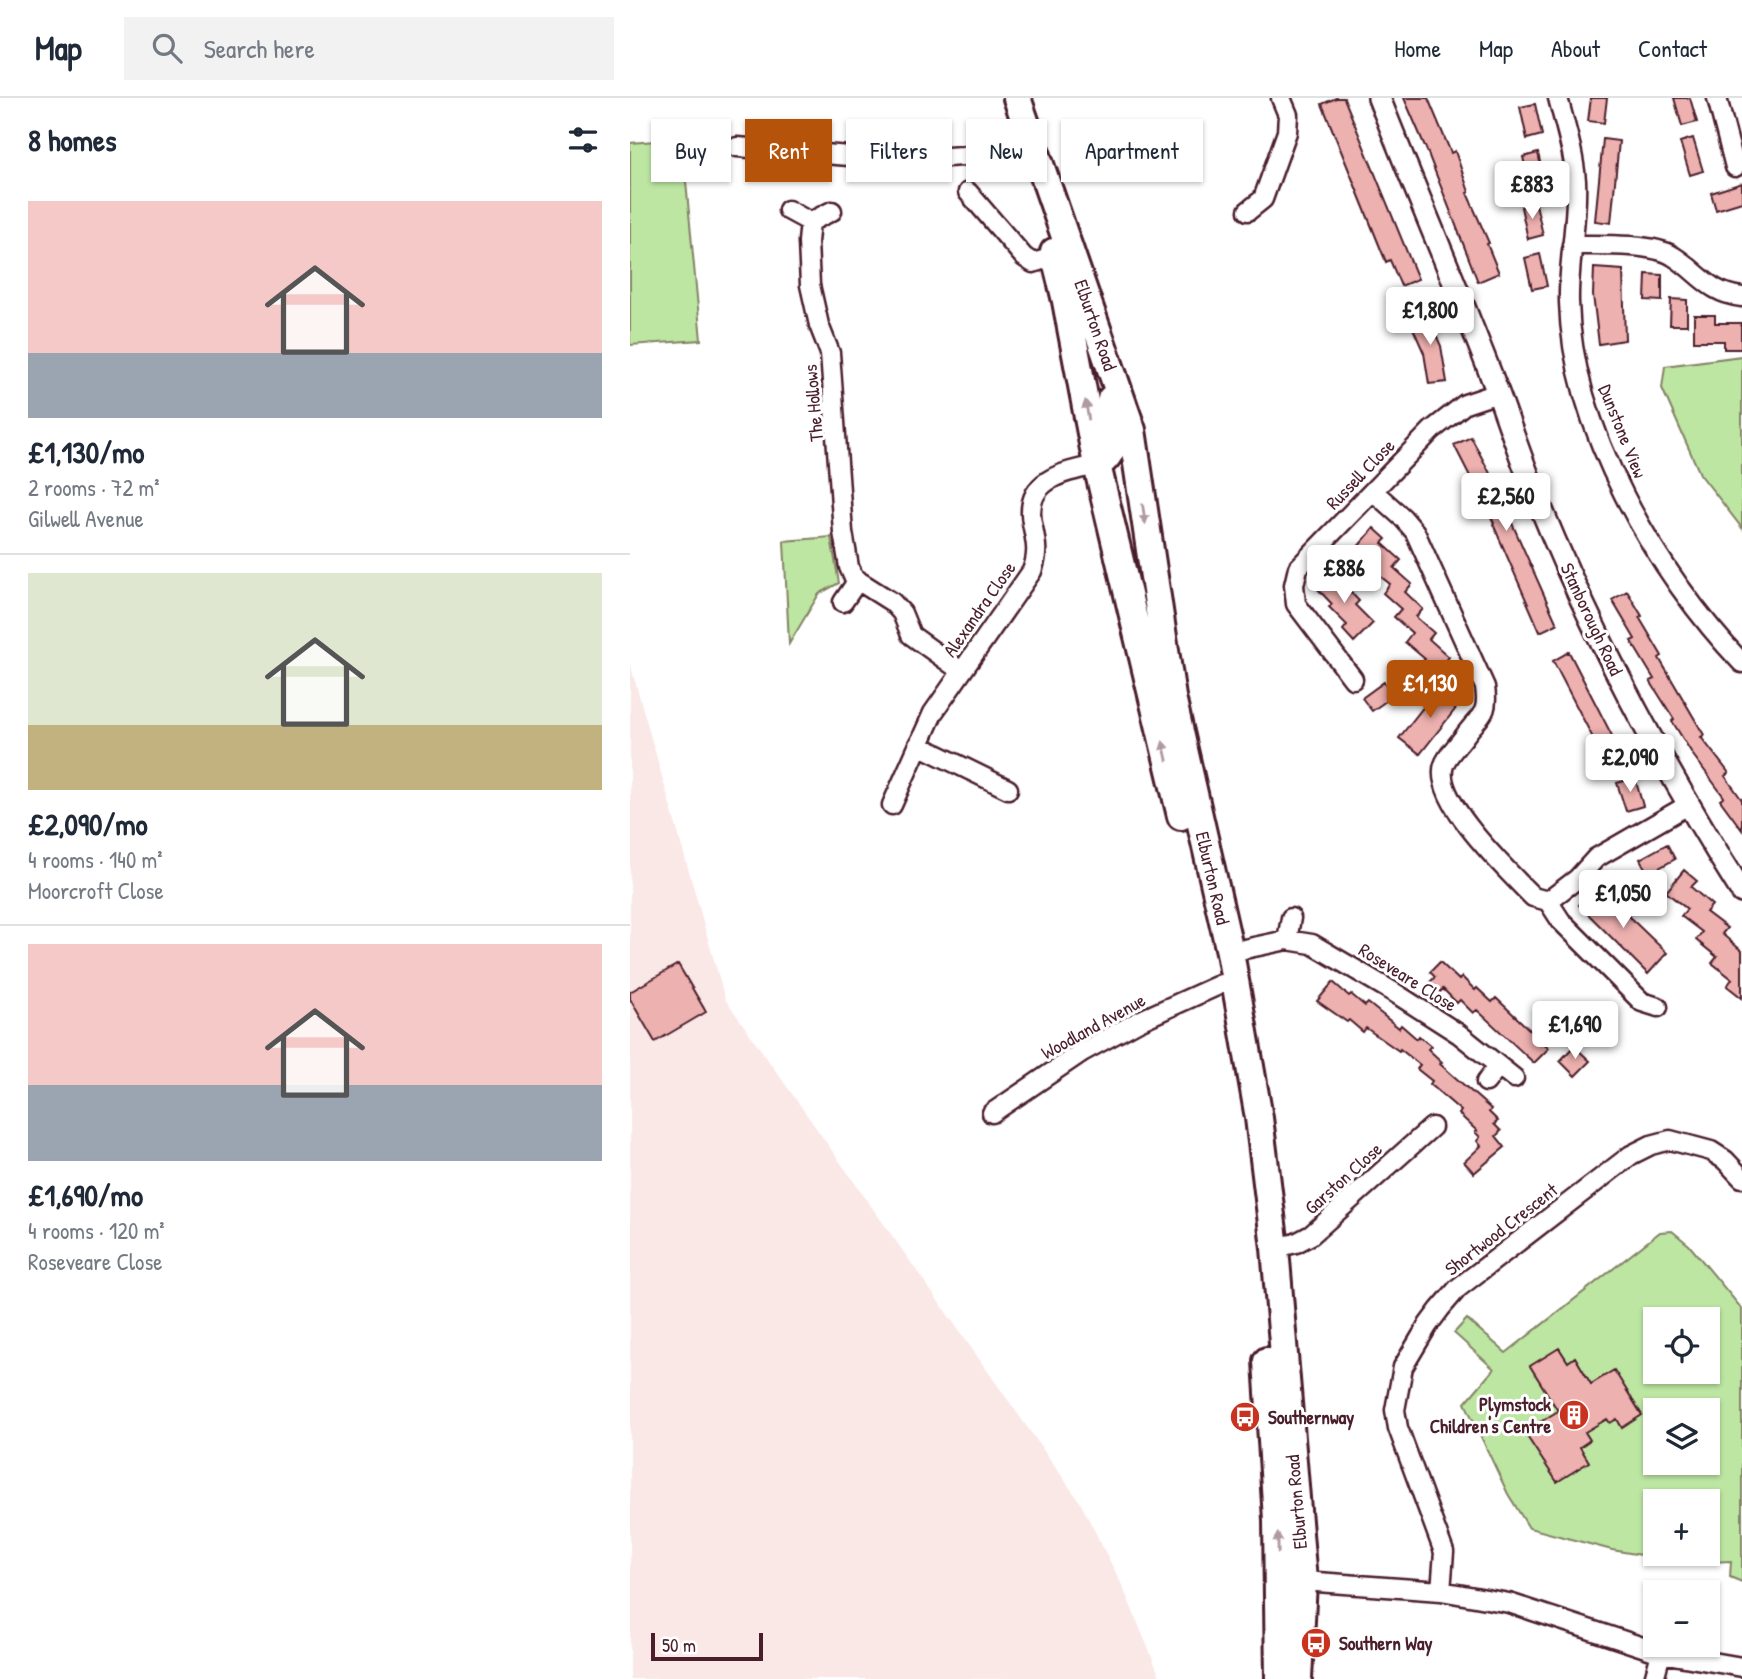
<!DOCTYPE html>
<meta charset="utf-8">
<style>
body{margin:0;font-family:"Patrick Hand",sans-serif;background:#f2f2f3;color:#1f2937;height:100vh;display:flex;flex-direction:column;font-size:26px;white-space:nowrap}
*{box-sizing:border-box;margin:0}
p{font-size:23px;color:#747a83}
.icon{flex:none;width:38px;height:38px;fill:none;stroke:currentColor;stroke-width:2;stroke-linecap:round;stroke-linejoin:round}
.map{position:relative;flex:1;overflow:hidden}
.side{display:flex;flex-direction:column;background:#fff;width:630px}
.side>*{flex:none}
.top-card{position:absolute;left:21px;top:21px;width:665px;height:63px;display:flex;gap:14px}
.tools{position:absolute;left:1013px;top:1209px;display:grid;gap:14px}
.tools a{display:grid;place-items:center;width:77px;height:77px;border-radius:0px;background:#fff;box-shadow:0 2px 5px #0004;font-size:35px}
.scale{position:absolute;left:21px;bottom:18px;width:112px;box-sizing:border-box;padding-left:7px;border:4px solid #4a1f2b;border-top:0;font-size:19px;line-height:24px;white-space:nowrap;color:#4a1f2b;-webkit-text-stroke:5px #fff;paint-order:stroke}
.price{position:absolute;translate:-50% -60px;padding:0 16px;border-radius:7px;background:#fff;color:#222;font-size:23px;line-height:46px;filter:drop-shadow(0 2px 4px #0008)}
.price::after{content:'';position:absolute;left:50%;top:42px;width:21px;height:16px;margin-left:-10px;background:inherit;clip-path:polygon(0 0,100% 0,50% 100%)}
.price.current{background:#b45309;color:#fff}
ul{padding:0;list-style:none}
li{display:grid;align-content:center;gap:14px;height:371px;padding:0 28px}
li+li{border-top:2px solid #e0e1e3}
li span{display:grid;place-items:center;height:217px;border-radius:0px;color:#555}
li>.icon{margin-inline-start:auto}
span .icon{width:126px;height:126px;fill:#fffc;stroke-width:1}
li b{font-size:30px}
h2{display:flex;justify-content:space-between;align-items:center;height:84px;padding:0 28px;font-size:30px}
.tag{padding:0 24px;border-radius:0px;background:#fff;box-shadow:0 2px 5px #0004;font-size:24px;line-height:63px}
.tag.current{background:#b45309;color:#fff}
header{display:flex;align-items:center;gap:42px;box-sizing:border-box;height:98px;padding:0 35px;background:#fff;border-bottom:2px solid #e0e1e3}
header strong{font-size:33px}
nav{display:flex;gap:38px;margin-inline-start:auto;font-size:24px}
.search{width:490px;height:63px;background:#f2f2f3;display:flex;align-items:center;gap:18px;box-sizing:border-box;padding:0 24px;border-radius:0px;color:#747a83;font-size:26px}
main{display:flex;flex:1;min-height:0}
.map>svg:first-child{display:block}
</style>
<header>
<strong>Map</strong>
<div class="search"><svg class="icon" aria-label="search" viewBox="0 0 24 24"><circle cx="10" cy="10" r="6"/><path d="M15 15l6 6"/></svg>Search here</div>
<nav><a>Home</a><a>Map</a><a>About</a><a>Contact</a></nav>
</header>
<main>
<section class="side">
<h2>8 homes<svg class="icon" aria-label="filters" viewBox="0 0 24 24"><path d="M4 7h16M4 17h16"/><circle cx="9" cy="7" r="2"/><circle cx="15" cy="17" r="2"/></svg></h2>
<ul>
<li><span style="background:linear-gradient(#f6c9c9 70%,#9aa5b1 0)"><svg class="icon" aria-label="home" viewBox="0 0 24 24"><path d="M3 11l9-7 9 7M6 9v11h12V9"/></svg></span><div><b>£1,130/mo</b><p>2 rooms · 72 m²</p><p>Gilwell Avenue</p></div></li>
<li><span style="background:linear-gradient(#dfe7d0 70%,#c2b280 0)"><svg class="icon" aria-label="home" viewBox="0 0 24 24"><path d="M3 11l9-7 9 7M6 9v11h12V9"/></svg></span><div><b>£2,090/mo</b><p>4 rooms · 140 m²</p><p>Moorcroft Close</p></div></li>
<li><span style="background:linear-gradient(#f6c9c9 65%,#9aa5b1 0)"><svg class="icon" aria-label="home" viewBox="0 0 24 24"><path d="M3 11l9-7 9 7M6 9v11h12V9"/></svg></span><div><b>£1,690/mo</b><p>4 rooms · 120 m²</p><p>Roseveare Close</p></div></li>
</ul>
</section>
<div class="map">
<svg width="1112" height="1581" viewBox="0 0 1112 1581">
<rect width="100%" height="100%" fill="#fff"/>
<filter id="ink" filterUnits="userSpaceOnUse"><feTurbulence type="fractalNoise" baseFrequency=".0143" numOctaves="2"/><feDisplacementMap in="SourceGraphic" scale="14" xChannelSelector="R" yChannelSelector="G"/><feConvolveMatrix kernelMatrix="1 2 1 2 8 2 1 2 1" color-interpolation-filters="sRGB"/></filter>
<g filter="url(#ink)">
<!-- built -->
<path fill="#fae8e7" d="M 0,565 L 95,901 L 450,1404 L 492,1487 L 531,1581 L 0,1581 Z"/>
<!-- green -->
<path fill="#bde6a2" stroke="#848266" stroke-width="2" fill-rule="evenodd" d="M 52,41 L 71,242 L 0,247 L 0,45 Z
M 1112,258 L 1112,430 L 1070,376 L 1032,290 L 1035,268 Z
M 201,439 L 209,485 L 189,496 L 159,546 L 154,443 Z
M 1042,1133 L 1059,1147 L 1112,1211 L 1112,1484 L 1100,1479 L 1101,1463 L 1058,1465 L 982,1452 L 899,1430 L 878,1396 L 835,1305 L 864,1271 L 824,1235 L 837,1221 L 876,1255 L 1030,1134 ZM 1026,1222 L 1078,1222 L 1078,1274 L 1026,1274 ZM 1026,1312 L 1078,1312 L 1078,1365 L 1026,1365 ZM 1026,1404 L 1078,1404 L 1078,1456 L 1026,1456 Z"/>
<!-- building -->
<path fill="#edb1af" stroke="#4a1f2b" stroke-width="2" d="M 706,0 L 714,0 L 788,181 L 771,188 L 760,162 L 756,164 L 692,6 Z
M 774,0 L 798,0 L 821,55 L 825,53 L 839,94 L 837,95 L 859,145 L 857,146 L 869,175 L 848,184 L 797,53 Z
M 961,0 L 977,0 L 974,25 L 958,23 Z
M 1044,0 L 1060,0 L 1067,24 L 1052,28 Z
M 905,6 L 912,37 L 897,41 L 890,9 Z
M 1063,40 L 1073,73 L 1060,77 L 1050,44 Z
M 973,41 L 989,43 L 981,125 L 965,123 Z
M 908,55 L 915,86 L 900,90 L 893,59 Z
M 1112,85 L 1112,104 L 1086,112 L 1081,95 Z
M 906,106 L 913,137 L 898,141 L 891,109 Z
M 910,156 L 917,188 L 902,191 L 895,160 Z
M 964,170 L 993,172 L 995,242 L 969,246 L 963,197 Z
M 1016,176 L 1032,177 L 1032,203 L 1015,202 Z
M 1041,201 L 1057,202 L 1057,227 L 1040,227 Z
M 795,212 L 811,248 L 817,284 L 799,286 L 794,255 L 778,219 Z
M 1064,217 L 1085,217 L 1085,225 L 1111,225 L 1111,251 L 1094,251 L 1094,243 L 1064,243 Z
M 841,339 L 875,404 L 873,405 L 927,526 L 910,534 L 863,426 L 864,425 L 824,347 Z
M 744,430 L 756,441 L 752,445 L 771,462 L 764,470 L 782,486 L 775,494 L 793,511 L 786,519 L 804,535 L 799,541 L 819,559 L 801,579 L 789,567 L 795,561 L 775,544 L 782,535 L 764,519 L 771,511 L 753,495 L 760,486 L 741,471 L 746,466 L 727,450 Z
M 700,472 L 729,503 L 725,507 L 743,525 L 724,544 L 713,532 L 717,527 L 699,509 L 702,506 L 684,487 Z
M 997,493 L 1012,518 L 1009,519 L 1032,558 L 1029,560 L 1074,637 L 1071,639 L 1099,675 L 1095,678 L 1112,702 L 1112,732 L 1090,702 L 1094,699 L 1063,657 L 1042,623 L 1044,621 L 1020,583 L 1024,581 L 1001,543 L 1005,541 L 982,502 Z
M 939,554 L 994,661 L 978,669 L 923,563 Z
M 754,584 L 763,598 L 742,613 L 732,600 Z
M 810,588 L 831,604 L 790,656 L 769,640 Z
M 1005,680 L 1013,708 L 996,713 L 987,685 Z
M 1037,746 L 1045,761 L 1018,776 L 1010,761 Z
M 1054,772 L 1067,783 L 1061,789 L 1082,807 L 1076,814 L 1097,830 L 1092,836 L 1112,853 L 1112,900 L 1097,888 L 1102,881 L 1082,865 L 1087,859 L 1066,842 L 1072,834 L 1051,818 L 1057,811 L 1036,794 Z
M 967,788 L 1037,855 L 1018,876 L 949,807 Z
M 810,864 L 829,882 L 832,879 L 845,892 L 847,890 L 862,904 L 866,900 L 919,950 L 904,965 L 847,912 L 843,915 L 830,902 L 827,905 L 813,891 L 810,894 L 800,884 L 805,879 L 800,874 Z
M 48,866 L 76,914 L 25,944 L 0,901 L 0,894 Z
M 703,884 L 719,898 L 721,896 L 735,908 L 738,905 L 769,930 L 771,927 L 787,941 L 789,938 L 801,948 L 798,951 L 812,964 L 810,966 L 861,1011 L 859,1014 L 868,1023 L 864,1026 L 871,1033 L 866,1038 L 875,1049 L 844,1075 L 834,1064 L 851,1048 L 847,1043 L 850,1039 L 845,1034 L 847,1033 L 829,1016 L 831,1013 L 800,986 L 802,983 L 787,971 L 790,967 L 770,951 L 769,953 L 736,930 L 733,934 L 719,922 L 717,924 L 687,903 Z
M 944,948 L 960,963 L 945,978 L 930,963 Z
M 929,1250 L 938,1264 L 945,1259 L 961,1286 L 984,1272 L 1012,1317 L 992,1330 L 987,1321 L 980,1325 L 977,1321 L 955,1334 L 960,1342 L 950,1349 L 959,1364 L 927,1384 L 894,1334 L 928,1313 L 900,1268 Z"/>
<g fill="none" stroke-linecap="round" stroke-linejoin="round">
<!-- minor casing -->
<g stroke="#4a1f2b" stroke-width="23">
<path id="minor" d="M 928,0 C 935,27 944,55 946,83 C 948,123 938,164 939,204 C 942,330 1027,476 1112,565
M 1087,0 L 1105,69
M 107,49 L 269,62 L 333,58 L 389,44
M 338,94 L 394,159 L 403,165 L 426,158
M 158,112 L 180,124 L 202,113
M 618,113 L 633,101 L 657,34 L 658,17 L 651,0
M 180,124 L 178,144 L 180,187 L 189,227 L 200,255 L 213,434 L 219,469 L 224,480 L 262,504 L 272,515 L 281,537 L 331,573
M 942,147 C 967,147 1023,145 1043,158 C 1069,174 1078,195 1112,199
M 743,393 L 773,420 L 785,434 L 855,589 C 859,617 851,616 836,636 C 830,645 817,657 814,667 C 802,702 880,775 903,799 L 918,803 L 931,823 L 1012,904 L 1028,909
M 213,504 L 228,482
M 723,581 L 666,506 L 664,487 L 668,470 L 802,332 L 835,306 L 868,295
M 288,647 L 378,691
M 262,707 L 303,615 L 402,473 C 409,455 406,444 402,425 C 394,381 434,374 467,367
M 918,803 L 947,781 L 966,760 L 1058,707
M 657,842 L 661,820
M 600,854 L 657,842 L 682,846 L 765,895 L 829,936 L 884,980
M 856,984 L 868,968
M 362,1015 L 452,954 L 509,923 L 591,886
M 645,1150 L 666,1145 L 681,1137 L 802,1029
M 666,1488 L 673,1483 L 811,1493 L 879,1505 L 1031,1555 L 1112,1569
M 811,1493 L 814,1454 L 768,1330 L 765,1312 L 773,1269 L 798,1227 L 810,1211 L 828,1190 L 1001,1057 L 1021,1047 L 1040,1042 L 1081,1053 L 1095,1062 L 1112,1080
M 1024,1581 L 1031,1555"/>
</g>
<!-- tertiary casing -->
<g stroke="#4a1f2b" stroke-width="26">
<path id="tertiary" d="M 749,0 C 788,99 830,196 868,295 C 880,327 890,359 903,390 C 959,531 1031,666 1112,794"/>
</g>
<!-- primary casing -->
<g stroke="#4a1f2b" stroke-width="32">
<path id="primary" d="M 387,0 L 502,332 L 542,599 L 600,854 L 629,1020 L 645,1150 L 673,1483 L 668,1581
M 424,154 L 436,203 L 467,367 L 551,718
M 467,367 C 492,353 483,325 481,301
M 637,1263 L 647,1422 L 649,1581"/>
</g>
<!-- minor -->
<use href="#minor" stroke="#fff" stroke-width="18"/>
<!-- tertiary -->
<use href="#tertiary" stroke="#fff" stroke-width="21"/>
<!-- primary -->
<use href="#primary" stroke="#fff" stroke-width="26"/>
</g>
<!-- one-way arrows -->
<defs><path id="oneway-solid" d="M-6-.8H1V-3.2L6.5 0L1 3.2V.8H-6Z" transform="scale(1.75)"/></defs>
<g fill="#ae9aa0">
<use href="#oneway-solid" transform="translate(457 312) rotate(-100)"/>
<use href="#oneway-solid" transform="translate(514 416) rotate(81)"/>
<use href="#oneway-solid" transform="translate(535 653) rotate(-103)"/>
<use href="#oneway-solid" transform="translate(648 1445) rotate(-91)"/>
</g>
</g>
<!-- icons -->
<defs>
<g id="building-disc" transform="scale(1.575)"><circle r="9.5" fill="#c8321e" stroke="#fff"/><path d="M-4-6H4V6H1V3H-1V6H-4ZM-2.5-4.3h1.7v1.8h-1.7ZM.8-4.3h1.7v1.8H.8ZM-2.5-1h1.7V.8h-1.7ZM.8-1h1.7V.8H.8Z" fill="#fff"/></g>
<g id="bus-disc" transform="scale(1.575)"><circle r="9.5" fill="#c8321e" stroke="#fff"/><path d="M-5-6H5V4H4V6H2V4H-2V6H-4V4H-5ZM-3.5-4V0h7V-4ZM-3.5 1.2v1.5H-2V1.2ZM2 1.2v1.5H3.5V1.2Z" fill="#fff"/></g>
</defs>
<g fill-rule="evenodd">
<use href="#building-disc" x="944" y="1317"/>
<use href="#bus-disc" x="615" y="1319"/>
<use href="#bus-disc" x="686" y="1545"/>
</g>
<g text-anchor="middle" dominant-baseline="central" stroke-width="6" stroke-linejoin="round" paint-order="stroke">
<!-- street labels -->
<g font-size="19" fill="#4a1f2b" stroke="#fff">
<text transform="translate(466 227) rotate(71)">Elburton Road</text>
<text transform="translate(183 305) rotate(-95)">The Hollows</text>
<text transform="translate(993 333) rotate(68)">Dunstone View</text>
<text transform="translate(730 376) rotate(-46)">Russell Close</text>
<text transform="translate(349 511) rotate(-55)">Alexandra Close</text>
<text transform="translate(962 521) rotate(65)">Stanborough Road</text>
<text transform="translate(583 780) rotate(77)">Elburton Road</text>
<text transform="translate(778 879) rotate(32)">Roseveare Close</text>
<text transform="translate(463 928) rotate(-29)">Woodland Avenue</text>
<text transform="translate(713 1080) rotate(-42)">Garston Close</text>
<text transform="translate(871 1131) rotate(-38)">Shortwood Crescent</text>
<text transform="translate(666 1404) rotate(-95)">Elburton Road</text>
</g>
<!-- poi labels -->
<g font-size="19" font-weight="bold" fill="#4a1f2b" stroke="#fff" text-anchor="start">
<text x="921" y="1306" text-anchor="end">Plymstock<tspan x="921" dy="22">Children's Centre</tspan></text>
<text x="638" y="1319">Southernway</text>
<text x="709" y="1545">Southern Way</text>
</g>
</g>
</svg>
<div class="tools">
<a><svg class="icon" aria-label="locate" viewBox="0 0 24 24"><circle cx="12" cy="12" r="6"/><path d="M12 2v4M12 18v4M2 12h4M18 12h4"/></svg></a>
<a><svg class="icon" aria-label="layers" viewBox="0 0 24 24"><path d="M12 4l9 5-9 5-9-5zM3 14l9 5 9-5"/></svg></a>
<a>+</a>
<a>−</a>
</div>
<div class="scale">50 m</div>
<b class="price" style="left:902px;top:123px">£883</b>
<b class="price" style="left:800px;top:249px">£1,800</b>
<b class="price" style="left:876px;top:435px">£2,560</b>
<b class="price" style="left:714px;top:507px">£886</b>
<b class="price current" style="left:800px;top:622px">£1,130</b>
<b class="price" style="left:1000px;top:696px">£2,090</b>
<b class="price" style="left:993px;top:832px">£1,050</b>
<b class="price" style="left:945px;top:963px">£1,690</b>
<div class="top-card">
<a class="tag">Buy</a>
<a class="tag current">Rent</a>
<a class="tag">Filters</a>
<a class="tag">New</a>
<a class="tag">Apartment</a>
</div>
</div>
</main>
